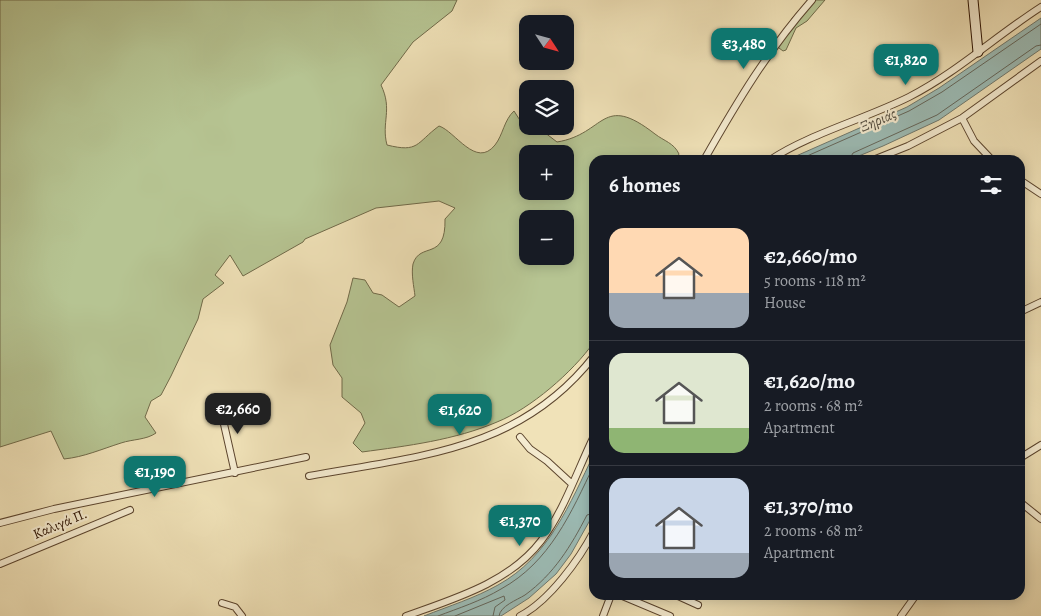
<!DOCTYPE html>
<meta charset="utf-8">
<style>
body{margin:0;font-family:Alegreya,serif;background:#242831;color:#f1f3f6;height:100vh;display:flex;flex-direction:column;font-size:19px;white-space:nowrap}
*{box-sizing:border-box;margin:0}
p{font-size:16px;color:#9ea1a6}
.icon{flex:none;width:28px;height:28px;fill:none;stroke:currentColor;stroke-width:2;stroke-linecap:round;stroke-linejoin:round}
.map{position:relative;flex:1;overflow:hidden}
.panel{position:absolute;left:589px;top:155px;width:436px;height:445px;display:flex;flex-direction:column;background:#171b24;border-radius:15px;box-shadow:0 2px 12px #0003}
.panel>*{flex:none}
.needle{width:32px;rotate:126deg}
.controls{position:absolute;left:519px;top:15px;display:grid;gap:10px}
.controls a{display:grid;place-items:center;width:55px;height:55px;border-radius:10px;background:#171b24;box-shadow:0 2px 12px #0003;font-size:25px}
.price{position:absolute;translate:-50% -42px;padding:0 11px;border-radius:10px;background:#0f766e;color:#fff;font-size:16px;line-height:32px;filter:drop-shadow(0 1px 2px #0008)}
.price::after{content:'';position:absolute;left:50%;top:30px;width:15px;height:11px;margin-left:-8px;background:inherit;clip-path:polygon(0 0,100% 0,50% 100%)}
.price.current{background:#222;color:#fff}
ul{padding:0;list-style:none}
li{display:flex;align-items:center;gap:15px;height:125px;padding:0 20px}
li+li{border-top:1px solid #363941}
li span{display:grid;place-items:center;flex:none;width:140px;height:100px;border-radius:15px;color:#555}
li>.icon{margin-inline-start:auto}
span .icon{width:60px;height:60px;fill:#fffc;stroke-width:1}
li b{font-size:21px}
h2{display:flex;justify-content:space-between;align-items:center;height:60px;padding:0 20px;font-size:21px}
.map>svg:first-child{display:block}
</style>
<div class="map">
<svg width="1041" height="616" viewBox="0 0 1041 616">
<rect width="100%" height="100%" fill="#f0e2b8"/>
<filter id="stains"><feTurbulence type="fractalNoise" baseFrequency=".004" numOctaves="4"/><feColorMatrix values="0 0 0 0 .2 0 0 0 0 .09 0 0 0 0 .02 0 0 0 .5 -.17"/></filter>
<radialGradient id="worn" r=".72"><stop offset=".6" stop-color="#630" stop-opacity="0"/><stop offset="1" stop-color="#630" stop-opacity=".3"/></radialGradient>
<!-- green -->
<path fill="#b6c492" stroke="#706a49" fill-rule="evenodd" d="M 0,0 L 457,0 L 452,11 L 413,42 L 381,85 C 393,110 381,122 387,145 C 419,153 416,143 439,126 C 455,131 476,169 495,145 C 503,135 504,120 514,111 L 523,125 L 544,132 L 557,142 C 606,134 601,92 655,134 C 664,141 674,143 679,154 L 676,160 L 594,160 L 594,342 C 573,372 530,409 497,422 C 455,440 407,446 362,452 L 353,443 L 365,423 L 361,413 L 342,397 L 342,378 L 333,365 L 330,345 L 347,302 L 353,278 L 365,280 L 373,293 L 382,295 L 399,307 L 415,296 C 414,287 411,274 413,264 C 420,241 446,262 445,219 L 455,208 L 439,201 L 376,208 L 305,239 L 303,242 L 243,276 L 230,255 L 215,275 L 224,283 L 203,299 L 198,319 L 171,376 L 161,395 L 151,401 L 145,417 L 156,433 C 146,440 133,439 121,443 C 102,449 84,457 64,459 L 51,431 L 0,447 ZM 528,154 L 565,154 L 565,191 L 528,191 ZM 528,219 L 565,219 L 565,256 L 528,256 Z
M 809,0 L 825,0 L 807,21 L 796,28 L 786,50 L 783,51 L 775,45 L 793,17 Z"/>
<!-- water -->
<path fill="#9cbcb6" stroke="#6f786d" d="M 1041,18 L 1041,49 L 939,120 L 883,146 L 849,160 L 787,160 L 907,107 L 939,88 Z
M 594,454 L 594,513 L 571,554 L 556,574 L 529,598 L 501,616 L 424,616 C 449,606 475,598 498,585 C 549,557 570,503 594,454 Z"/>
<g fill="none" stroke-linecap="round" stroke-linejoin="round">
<!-- shore -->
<path stroke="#64665b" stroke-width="1" d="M 798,160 L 909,111 L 942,92 L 1041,24
M 849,160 L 853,153 L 937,115 L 1036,46 L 1041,45
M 438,616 C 459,608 481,601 501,589 C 550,562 571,513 594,465
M 455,616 L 504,596 L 505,600 L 495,607 L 493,616
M 499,616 C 500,606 517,600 525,595 C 554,574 571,546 587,515 L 594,513"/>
<!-- street casing -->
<g stroke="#5c452e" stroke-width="8">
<path id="street" d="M 962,118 L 974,141 L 992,160
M 704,160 C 737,102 768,50 812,0
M 770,160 C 809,134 865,119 909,97 C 956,73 996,36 1041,7
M 873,160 L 908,146 L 962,118 L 1041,61
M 1020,180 L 1041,194
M 1020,312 L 1041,302
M 219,402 L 235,473
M 520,437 L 530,449 L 547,461 L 572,484
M 1020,458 L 1041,445
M 309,476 C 419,456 520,451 594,356
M 1020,502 L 1041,519
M 0,523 L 54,509 L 306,457
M 0,564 L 130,510
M 620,595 L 670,616
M 676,595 L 698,605
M 222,603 L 235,607 L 242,616
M 406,616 C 453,599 509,583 541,541 C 564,511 577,471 594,436
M 520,616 C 549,601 579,560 594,531
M 603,616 L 611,595
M 901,616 L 916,595"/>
</g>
<!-- secondary casing -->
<g stroke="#2b1100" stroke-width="11">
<path id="secondary" d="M 973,0 L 978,52"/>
</g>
<!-- street -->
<use href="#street" stroke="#f5ecd1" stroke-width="6"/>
<!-- secondary -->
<use href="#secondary" stroke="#f5ecd1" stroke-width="9"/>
</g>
<g text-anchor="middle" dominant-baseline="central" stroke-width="4.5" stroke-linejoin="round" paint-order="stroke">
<!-- street labels -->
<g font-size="14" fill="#2b1100" stroke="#f5ecd1">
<text transform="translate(60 524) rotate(-23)">Καλιγά Π.</text>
</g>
<!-- water labels -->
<g font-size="15" font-style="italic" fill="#534d40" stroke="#f5ecd1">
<text transform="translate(878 120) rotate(-23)">Ξηριάς</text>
</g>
</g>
<rect width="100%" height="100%" filter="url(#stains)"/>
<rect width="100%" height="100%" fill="url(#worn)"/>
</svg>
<div class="controls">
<a><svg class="needle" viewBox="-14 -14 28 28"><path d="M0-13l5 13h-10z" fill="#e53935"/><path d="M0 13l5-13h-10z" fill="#9ea1a6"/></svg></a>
<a><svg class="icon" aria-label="layers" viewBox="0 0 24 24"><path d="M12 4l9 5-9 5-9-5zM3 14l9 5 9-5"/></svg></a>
<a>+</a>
<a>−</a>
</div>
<b class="price" style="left:744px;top:70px">€3,480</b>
<b class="price" style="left:906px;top:86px">€1,820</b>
<b class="price current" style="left:238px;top:435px">€2,660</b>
<b class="price" style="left:460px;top:436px">€1,620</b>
<b class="price" style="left:155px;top:498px">€1,190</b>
<b class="price" style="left:520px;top:547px">€1,370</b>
<section class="panel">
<h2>6 homes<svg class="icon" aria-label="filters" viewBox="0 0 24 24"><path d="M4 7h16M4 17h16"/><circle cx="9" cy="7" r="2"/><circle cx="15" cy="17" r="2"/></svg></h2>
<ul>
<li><span style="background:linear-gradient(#ffd9b3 65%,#9aa5b1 0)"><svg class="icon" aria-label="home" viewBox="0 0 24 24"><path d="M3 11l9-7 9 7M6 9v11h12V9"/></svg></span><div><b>€2,660/mo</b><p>5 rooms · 118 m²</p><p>House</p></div></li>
<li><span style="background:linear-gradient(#dfe7d0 75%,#8fb573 0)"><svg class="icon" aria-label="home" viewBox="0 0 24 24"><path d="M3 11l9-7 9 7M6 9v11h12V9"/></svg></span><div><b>€1,620/mo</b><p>2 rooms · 68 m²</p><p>Apartment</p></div></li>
<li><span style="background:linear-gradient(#c9d6e8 75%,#9aa5b1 0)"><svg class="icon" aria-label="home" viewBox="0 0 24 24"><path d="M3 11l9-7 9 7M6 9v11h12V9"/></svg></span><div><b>€1,370/mo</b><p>2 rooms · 68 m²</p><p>Apartment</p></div></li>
</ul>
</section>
</div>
